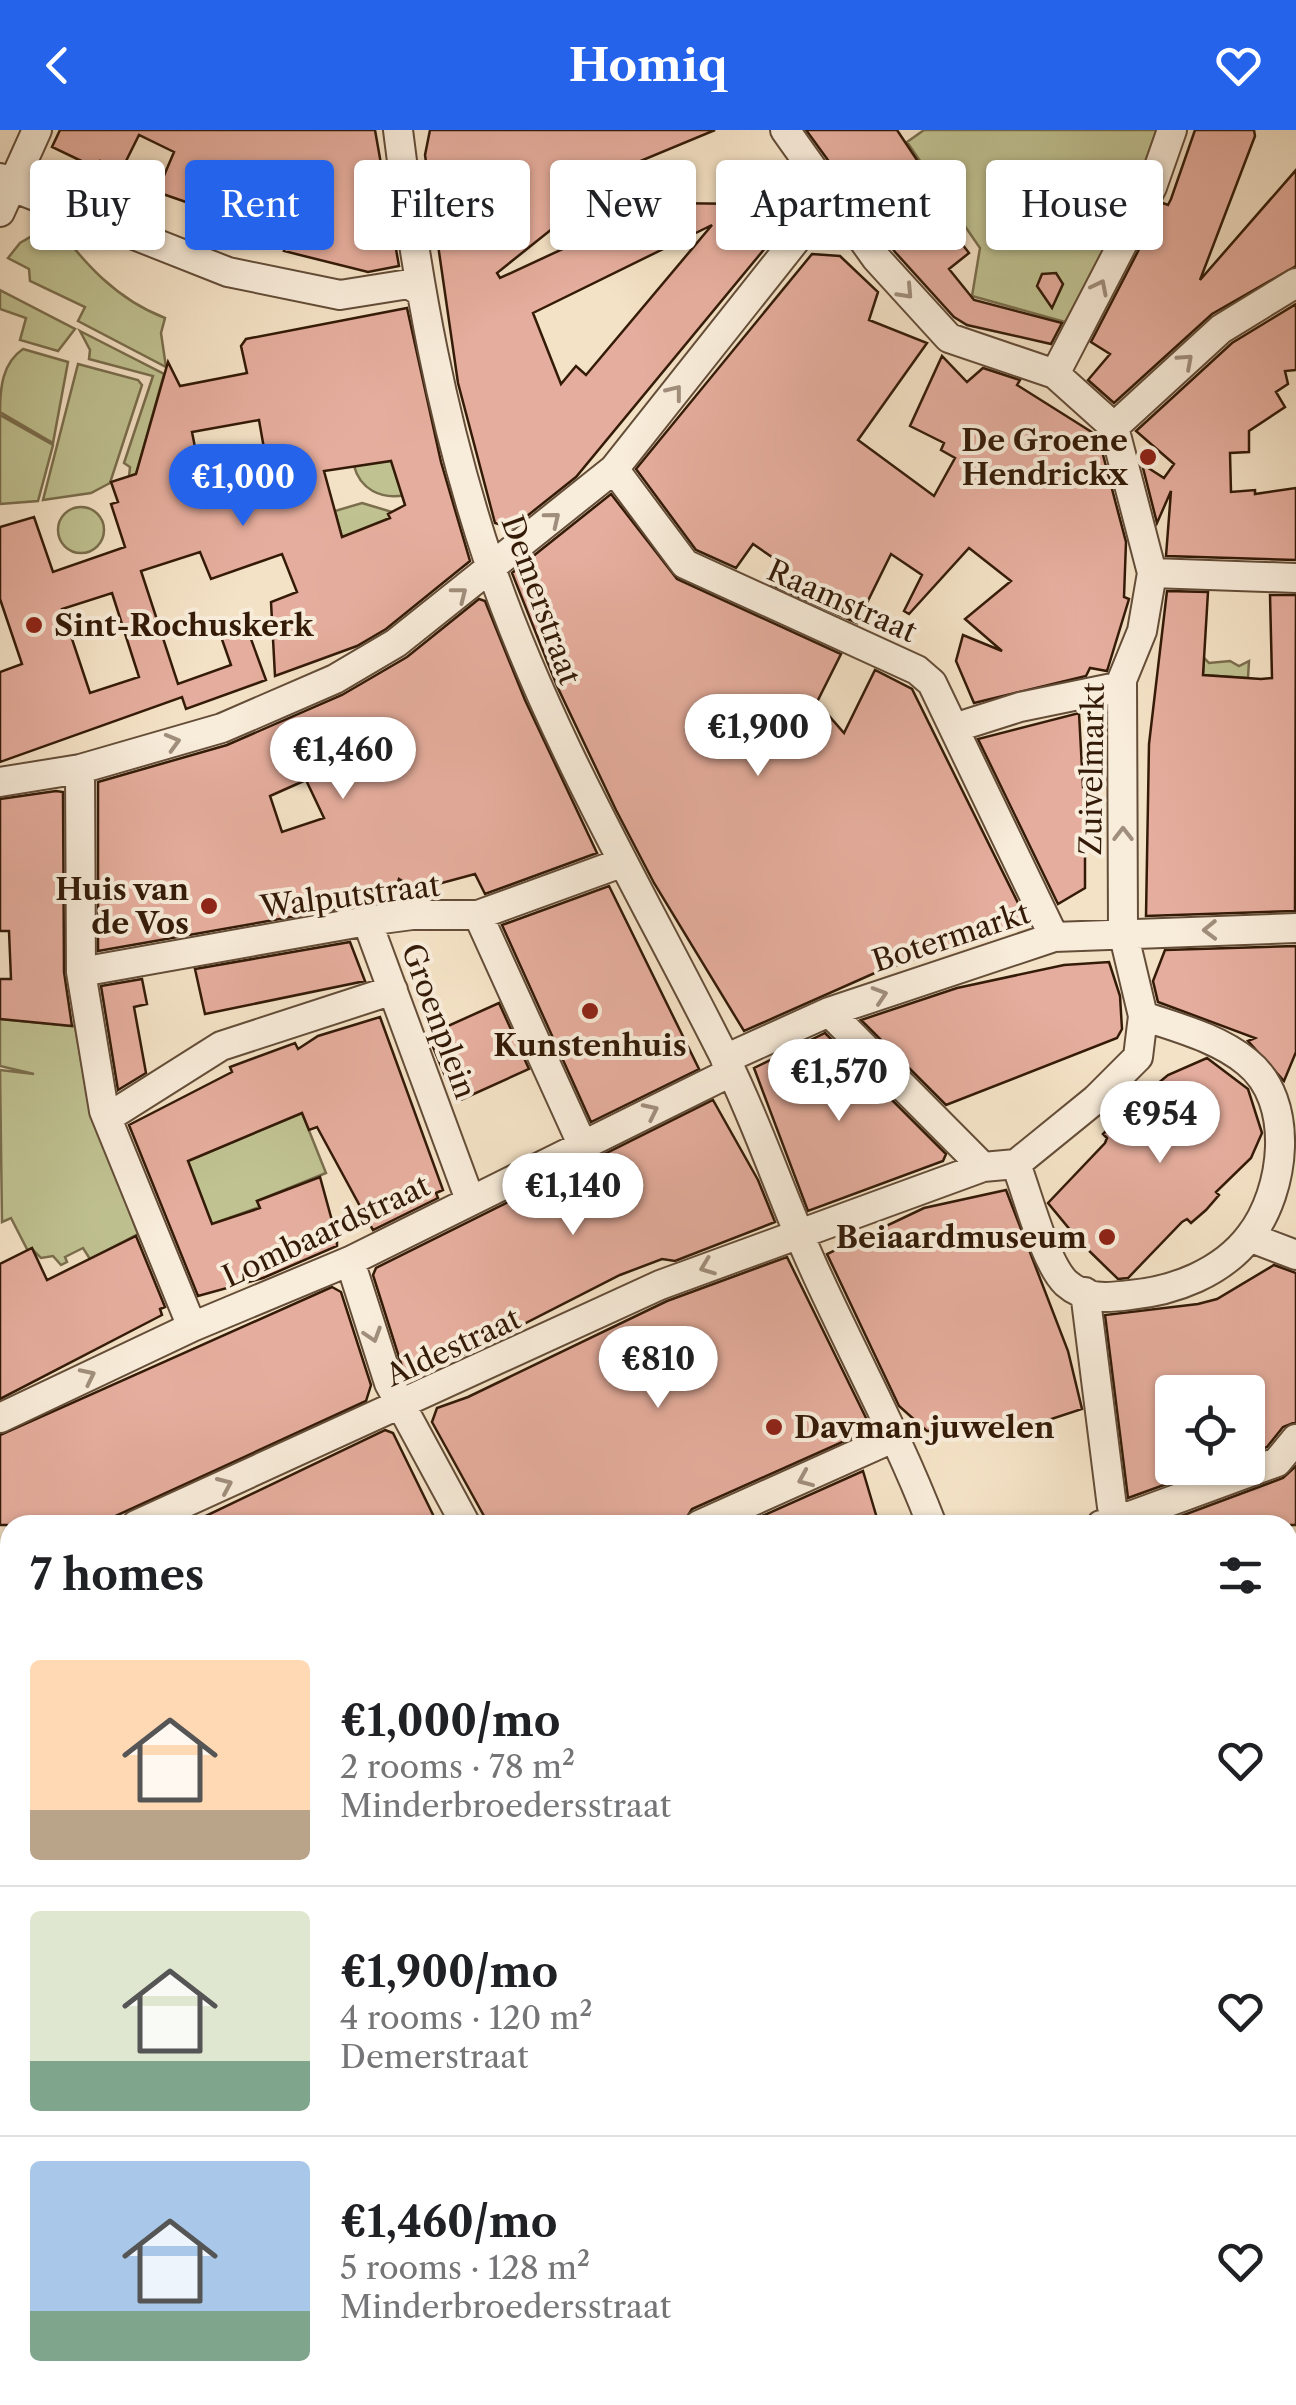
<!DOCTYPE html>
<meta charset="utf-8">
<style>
body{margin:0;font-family:"Libre Caslon Text",serif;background:#f6f6f6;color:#202124;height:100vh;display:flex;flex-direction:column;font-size:38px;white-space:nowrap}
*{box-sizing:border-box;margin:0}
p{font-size:32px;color:#757577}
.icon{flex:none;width:55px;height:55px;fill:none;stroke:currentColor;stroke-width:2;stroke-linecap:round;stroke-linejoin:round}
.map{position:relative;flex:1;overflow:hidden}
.side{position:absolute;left:0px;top:1385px;width:1298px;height:890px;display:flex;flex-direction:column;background:#fff;border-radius:30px 30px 0 0;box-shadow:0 2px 8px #0004}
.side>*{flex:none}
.guide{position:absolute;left:30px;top:30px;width:1238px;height:90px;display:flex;gap:20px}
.buttons{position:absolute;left:1155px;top:1245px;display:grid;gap:20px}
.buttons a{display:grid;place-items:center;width:110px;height:110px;border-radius:10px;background:#fff;box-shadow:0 2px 8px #0004;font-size:50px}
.price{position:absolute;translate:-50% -85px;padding:0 22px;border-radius:35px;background:#fff;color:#222;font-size:32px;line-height:65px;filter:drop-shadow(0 2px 5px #0008)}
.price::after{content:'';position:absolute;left:50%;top:60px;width:30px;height:22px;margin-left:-15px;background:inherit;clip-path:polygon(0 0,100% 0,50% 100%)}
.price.active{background:#2563eb;color:#fff}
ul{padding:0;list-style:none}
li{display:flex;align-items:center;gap:30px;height:250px;padding:0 30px}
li+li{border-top:2px solid #e0e0e0}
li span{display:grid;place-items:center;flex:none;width:280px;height:200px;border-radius:10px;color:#555}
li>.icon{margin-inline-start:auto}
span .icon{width:120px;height:120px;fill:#fffc;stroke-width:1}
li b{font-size:42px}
h2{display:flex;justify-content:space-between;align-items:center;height:120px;padding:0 30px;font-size:42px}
.chip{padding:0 35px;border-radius:10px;background:#fff;box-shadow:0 2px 8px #0004;font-size:35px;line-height:90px}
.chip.active{background:#2563eb;color:#fff}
header{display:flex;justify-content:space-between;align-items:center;height:130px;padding:0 30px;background:#2563eb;color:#fff;font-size:45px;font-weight:700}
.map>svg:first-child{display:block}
</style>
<header><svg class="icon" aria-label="back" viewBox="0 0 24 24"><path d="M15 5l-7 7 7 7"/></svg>Homiq<svg class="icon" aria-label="heart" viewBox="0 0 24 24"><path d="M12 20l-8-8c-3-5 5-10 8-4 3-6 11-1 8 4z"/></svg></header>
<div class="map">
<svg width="1296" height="2275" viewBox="0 0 1296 2275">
<rect width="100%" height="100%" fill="#f4e2c6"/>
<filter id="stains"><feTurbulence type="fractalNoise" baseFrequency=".002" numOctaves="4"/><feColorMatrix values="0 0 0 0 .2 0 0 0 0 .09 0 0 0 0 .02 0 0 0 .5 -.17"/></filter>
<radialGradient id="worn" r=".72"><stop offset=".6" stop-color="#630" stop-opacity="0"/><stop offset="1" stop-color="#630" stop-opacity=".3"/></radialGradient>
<!-- green -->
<path fill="#c0c292" stroke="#7a6e4d" stroke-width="2.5" d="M 924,0 L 1157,0 L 1128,78 L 1065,192 L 972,166 L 980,118 L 907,12 Z
M 54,93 C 85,134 116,169 165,188 L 161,203 L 166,237 L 78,191 L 85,177 L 30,151 L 29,139 L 8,128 L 20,113 Z
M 0,160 L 75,199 L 58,221 L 20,210 L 26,188 L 0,179 Z
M 80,201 L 164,244 L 136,344 L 129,347 L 130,337 L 124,333 L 153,246 L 89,229 L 90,220 Z
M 23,219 L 68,232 L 53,313 L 0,282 C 0,259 2,233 23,219 Z
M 78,234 L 138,250 L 142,255 L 110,353 L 91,363 L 43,370 Z
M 0,285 L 53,315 L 38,371 L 0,374 Z
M 393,324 L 405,365 C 381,370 360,359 354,336 Z
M 362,373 L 392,382 L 394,394 L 342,407 L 335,381 Z
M58 400a23 23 0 1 1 46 0a23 23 0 1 1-46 0Z
M 1204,528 L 1209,533 L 1230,531 L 1239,536 L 1249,531 L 1248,548 L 1203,545 Z
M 0,889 L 75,896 L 88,971 L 138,1104 L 90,1129 L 83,1118 L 65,1127 L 67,1132 L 61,1135 L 53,1126 L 41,1128 L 32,1119 L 28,1121 L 11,1088 L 2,1092 L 0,940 L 34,944 L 0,936 Z
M 302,983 L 326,1043 L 257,1071 L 260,1077 L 212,1094 L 188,1031 Z
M 504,2265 L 1132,2265 L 1132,2275 L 504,2275 Z"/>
<!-- building -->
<path fill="#e5ad9d" stroke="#341b08" stroke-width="2.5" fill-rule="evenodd" d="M 60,0 L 375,0 L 399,136 L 368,142 L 284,121 L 286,116 L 209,80 L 157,62 L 174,22 L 139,5 L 121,41 L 100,31 L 96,38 L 52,17 Z
M 430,0 L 715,0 L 633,34 L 497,143 L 500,148 L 662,73 L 750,74 L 764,66 L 778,91 L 760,111 L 766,117 L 576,347 L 512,398 L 495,393 L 458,253 L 425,25 ZM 712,95 L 586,245 L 576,236 L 561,254 L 533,183 Z
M 806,0 L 897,0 L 919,33 L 907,42 L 969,123 L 949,139 L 974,170 L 1062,193 L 1051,214 L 967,195 L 954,187 L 895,122 Z
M 1195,0 L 1254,0 L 1255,6 L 1200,150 L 1296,40 L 1296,136 L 1212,184 L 1114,273 L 1088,250 L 1110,224 L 1091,212 L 1163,73 L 1168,75 L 1171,69 Z
M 812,124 L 840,126 L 878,162 L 869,190 L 927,213 L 858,310 L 934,366 L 955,328 L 941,320 L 944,313 L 910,296 L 942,226 L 967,252 L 983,238 L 1020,250 L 1017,255 L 1098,306 L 1126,412 L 1124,467 L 1129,469 L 1107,541 L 1090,538 L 1086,546 L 974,573 L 956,531 L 963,505 L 1002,521 L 965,489 L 1011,451 L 969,418 L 909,484 L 904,481 L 922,445 L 891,424 L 857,493 L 772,455 L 785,436 L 753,414 L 736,438 L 696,420 L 636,339 Z
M 1056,143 L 1063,154 L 1052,178 L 1037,156 L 1042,144 Z
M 1296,174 L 1296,240 L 1285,241 L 1288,254 L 1276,262 L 1285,277 L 1249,301 L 1249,322 L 1230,323 L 1231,362 L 1255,360 L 1255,364 L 1296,358 L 1296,430 L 1166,426 L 1171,361 L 1157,393 L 1142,334 L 1164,348 L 1174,334 L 1136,301 L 1232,213 Z
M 407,178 L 441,332 L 470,431 L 386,499 L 357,516 L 275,546 L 271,472 L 297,462 L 282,424 L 211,449 L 200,422 L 141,441 L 178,554 L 231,535 L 218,498 L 244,490 L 266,550 L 186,579 L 182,567 L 0,632 L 0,542 L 22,534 L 0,469 L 0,397 L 34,387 L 53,442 L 125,417 L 111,374 L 118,372 L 111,352 L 136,344 L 168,232 L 180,256 L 247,243 L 241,216 L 246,209 ZM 259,290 L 269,347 L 243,352 L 245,363 L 205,368 L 192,302 ZM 391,331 L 405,375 L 388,384 L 390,388 L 342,407 L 324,341 ZM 112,463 L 139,547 L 90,563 L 62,479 Z
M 611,364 L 677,449 L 841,524 L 817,572 L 844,603 L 875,540 L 912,559 L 1027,791 L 877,842 L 744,901 L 654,753 L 616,680 L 557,556 L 512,443 Z
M 1167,461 L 1208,462 L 1203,545 L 1261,549 L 1272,548 L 1270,465 L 1296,465 L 1295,781 L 1146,786 L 1149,614 Z
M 479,469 L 485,471 L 525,570 L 597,723 L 485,764 L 475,744 L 416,760 L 399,749 L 394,765 L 337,779 L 98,821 L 98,652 L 227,615 L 342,565 L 407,527 ZM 306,650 L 324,688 L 282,702 L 270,666 Z
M 1079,583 L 1083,657 L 1098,656 L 1098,678 L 1085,679 L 1085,758 L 1058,774 L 978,609 Z
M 56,661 L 63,662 L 64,842 L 72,896 L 0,889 L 0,849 L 11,849 L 9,801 L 0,801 L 0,669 Z
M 609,756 L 699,939 L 591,992 L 502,795 Z
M 350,812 L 365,851 L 205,884 L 195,839 Z
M 1296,816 L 1296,922 L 1284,951 L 1248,911 L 1255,908 L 1158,872 L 1153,851 L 1165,820 Z
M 1109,832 L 1120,866 L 1122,899 L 1117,908 L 946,975 L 861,890 L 957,858 L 1064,835 Z
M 142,849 L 147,874 L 134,877 L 146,943 L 118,960 L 101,856 Z
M 499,873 L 529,939 L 456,972 L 428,905 Z
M 380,887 L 443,1060 L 436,1063 L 438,1068 L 373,1100 L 317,997 L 309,1000 L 302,983 L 188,1031 L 212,1094 L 260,1078 L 257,1071 L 320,1047 L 337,1109 L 337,1116 L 263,1148 L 198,1166 L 129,995 L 232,942 L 230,937 L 295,913 L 298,919 L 318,906 Z
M 825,903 L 946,1024 L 943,1031 L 808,1081 L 754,938 Z
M 1207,928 L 1248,959 L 1262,1003 L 1251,1028 L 1216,1062 L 1219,1065 L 1206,1080 L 1191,1093 L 1187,1089 L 1182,1092 L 1128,1148 L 1118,1149 L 1078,1110 L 1070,1109 L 1071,1101 L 1048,1073 L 1105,1013 L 1107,1008 L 1103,1004 L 1133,974 L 1168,945 Z
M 713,970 L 758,1050 L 775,1092 L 675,1131 L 662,1129 L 620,1145 L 459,1227 L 466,1212 L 426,1239 L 411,1246 L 404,1243 L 373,1145 L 376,1138 Z
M 1006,1060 L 1068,1221 L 1082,1279 L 1018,1300 L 927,1301 L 899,1276 L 827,1124 L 924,1078 Z
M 136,1106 L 165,1177 L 160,1179 L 162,1185 L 0,1269 L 0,1134 L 32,1118 L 47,1150 Z
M 787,1127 L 869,1294 L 867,1301 L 692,1379 L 682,1395 L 489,1395 L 432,1292 L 437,1278 L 468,1267 L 667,1171 Z
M 1274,1135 L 1296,1143 L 1296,1292 L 1283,1297 L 1267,1317 L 1248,1324 L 1248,1262 L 1172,1262 L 1172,1338 L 1211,1338 L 1128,1368 L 1105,1185 L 1198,1174 L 1217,1169 Z
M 332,1157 L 341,1162 L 371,1255 L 366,1271 L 96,1395 L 0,1395 L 0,1305 Z
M 385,1300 L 393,1303 L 438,1395 L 187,1395 Z
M 1296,1336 L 1296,1395 L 1157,1395 L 1283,1348 Z
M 863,1341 L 879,1395 L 742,1395 Z"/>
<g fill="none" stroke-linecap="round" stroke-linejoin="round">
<!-- street casing -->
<g stroke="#644d38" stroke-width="32">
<path id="street" d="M 398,0 C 417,152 441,290 490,435 C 550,610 645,768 727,932 C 759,997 782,1068 812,1134 C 851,1221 898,1306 932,1395
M 0,48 L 10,56 L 228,142 L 340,165 L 409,154 L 418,160
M 0,82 L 37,0
M 1055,244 L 1152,57 L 1172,0
M 1114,297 L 1221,199 L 1296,153
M 614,339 L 685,434 L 917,540 L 932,553 L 1054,807
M 1152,443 L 1296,448
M 954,598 L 1020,577 L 1122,556
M 80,639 L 81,842 L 104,981 L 192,1197
M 0,652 L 80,639 L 222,598 L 335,549 L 396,513 L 614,339 L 798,107 L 845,86
M 478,785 L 582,1014
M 367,791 L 470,1070
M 81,842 L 367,791 L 412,785 L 478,785 L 621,733
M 829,882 L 983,1037
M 725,929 L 829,882 L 1054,807 L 1296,798
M 107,988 L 221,916 L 393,860
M 1016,1034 C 1027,1063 1045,1133 1066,1153 C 1085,1170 1107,1168 1130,1165 C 1174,1161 1222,1143 1250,1106 C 1285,1061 1296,971 1247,932 C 1218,908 1178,898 1143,886
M 1249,1107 L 1296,1125
M 350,1131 L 389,1253 L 466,1395
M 1085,1162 L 1112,1377 L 1122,1389 L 1101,1395
M 0,1288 L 192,1197 L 350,1131 L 731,942
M 1122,1389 L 1277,1332 L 1296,1309
M 136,1395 L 660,1155 L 983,1037 L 1016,1034 L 1096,969 L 1138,927 L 1143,886 L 1123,802 L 1122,550 L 1142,501 L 1152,443 L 1114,297 L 1055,244 L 949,208 L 876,128 L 785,0
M 699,1395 L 893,1308
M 0,1456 L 10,1452
M 0,1514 L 10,1553
M 0,1710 L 10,1711
M 0,2045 L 10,2042
M 0,2188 L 10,2200
M 82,2265 L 100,2275
M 1248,2265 L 1249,2267
M 491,2275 L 492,2265
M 1276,2275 L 1296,2260"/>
</g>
<!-- street -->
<use href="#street" stroke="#f8ecda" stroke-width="28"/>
</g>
<!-- one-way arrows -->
<defs><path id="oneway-chevron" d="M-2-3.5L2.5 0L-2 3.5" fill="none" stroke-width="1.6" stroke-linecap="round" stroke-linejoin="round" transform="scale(2.5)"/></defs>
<g stroke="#a08e7c">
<use href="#oneway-chevron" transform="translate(1100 157) rotate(-63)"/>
<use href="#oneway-chevron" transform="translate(906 162) rotate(47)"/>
<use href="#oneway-chevron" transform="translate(1186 231) rotate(-42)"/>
<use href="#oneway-chevron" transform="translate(675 262) rotate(-52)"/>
<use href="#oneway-chevron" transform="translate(553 389) rotate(-39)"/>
<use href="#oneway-chevron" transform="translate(460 464) rotate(-38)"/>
<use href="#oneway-chevron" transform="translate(173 612) rotate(-16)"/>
<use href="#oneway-chevron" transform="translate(1123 704) rotate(-90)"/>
<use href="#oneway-chevron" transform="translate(1210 800) rotate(179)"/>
<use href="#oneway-chevron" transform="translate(880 865) rotate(-18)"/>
<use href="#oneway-chevron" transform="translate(651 981) rotate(-26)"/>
<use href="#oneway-chevron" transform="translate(707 1137) rotate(159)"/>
<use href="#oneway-chevron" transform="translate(373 1205) rotate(72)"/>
<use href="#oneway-chevron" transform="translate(88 1246) rotate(-26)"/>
<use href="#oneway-chevron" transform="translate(805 1349) rotate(157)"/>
<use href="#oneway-chevron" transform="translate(225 1355) rotate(-24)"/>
</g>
<!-- markers -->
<g fill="#8f2418" stroke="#f8ecda" stroke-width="4">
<circle cx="1148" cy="327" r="10"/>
<circle cx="34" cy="495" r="10"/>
<circle cx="209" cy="776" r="10"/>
<circle cx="590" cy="881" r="10"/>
<circle cx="1107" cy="1107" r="10"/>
<circle cx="774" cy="1297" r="10"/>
</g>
<g text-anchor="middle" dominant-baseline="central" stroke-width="8" stroke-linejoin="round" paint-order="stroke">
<!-- poi labels -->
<g font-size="30" font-weight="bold" fill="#341b08" stroke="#f8ecda" text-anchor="end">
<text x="1128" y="310">De Groene<tspan x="1128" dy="34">Hendrickx</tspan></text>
<text x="54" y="495" text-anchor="start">Sint-Rochuskerk</text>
<text x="189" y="759">Huis van<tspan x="189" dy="34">de Vos</tspan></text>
<text x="590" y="915" text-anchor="middle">Kunstenhuis</text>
<text x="1087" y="1107">Beiaardmuseum</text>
<text x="794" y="1297" text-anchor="start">Davman juwelen</text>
</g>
<!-- street labels -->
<g font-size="30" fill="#341b08" stroke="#f8ecda">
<text transform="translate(541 470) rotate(70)">Demerstraat</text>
<text transform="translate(842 471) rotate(24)">Raamstraat</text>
<text transform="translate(1092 639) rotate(-89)">Zuivelmarkt</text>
<text transform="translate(350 766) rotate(-7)">Walputstraat</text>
<text transform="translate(951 807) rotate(-18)">Botermarkt</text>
<text transform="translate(439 891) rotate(70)">Groenplein</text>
<text transform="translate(326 1101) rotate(-25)">Lombaardstraat</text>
<text transform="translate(453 1217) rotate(-25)">Aldestraat</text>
</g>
</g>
<rect width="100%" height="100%" filter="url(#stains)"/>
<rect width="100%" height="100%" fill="url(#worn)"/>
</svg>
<div class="buttons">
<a><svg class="icon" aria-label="locate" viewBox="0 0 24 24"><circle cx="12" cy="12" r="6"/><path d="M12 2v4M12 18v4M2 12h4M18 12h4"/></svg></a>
</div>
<b class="price active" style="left:243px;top:399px">€1,000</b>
<b class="price" style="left:758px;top:649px">€1,900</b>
<b class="price" style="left:343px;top:672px">€1,460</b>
<b class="price" style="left:839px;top:994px">€1,570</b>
<b class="price" style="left:1160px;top:1036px">€954</b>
<b class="price" style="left:573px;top:1108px">€1,140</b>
<b class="price" style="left:658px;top:1281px">€810</b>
<div class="guide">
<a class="chip">Buy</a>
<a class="chip active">Rent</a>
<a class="chip">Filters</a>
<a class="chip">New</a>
<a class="chip">Apartment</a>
<a class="chip">House</a>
</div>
<section class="side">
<h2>7 homes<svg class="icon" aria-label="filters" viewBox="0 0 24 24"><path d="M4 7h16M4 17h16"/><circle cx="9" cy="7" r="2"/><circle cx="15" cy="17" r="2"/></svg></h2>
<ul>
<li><span style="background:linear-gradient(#ffd9b3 75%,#b9a48a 0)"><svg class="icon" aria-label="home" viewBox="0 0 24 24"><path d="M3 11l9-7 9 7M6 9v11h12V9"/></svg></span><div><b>€1,000/mo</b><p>2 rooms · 78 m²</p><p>Minderbroedersstraat</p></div><svg class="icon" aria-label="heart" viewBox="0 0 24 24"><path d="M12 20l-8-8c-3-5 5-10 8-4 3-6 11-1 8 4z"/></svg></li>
<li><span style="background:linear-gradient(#dfe7d0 75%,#7fa58c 0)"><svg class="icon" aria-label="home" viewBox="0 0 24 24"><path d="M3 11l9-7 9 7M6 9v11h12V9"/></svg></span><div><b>€1,900/mo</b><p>4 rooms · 120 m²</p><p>Demerstraat</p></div><svg class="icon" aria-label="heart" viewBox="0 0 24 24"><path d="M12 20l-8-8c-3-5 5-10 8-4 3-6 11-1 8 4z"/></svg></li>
<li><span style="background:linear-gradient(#a9c7e8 75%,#7fa58c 0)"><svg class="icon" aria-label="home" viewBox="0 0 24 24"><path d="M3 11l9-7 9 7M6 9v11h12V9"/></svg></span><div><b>€1,460/mo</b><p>5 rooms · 128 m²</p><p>Minderbroedersstraat</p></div><svg class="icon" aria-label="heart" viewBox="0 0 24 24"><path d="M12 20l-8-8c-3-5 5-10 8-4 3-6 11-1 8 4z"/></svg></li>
</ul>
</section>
</div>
